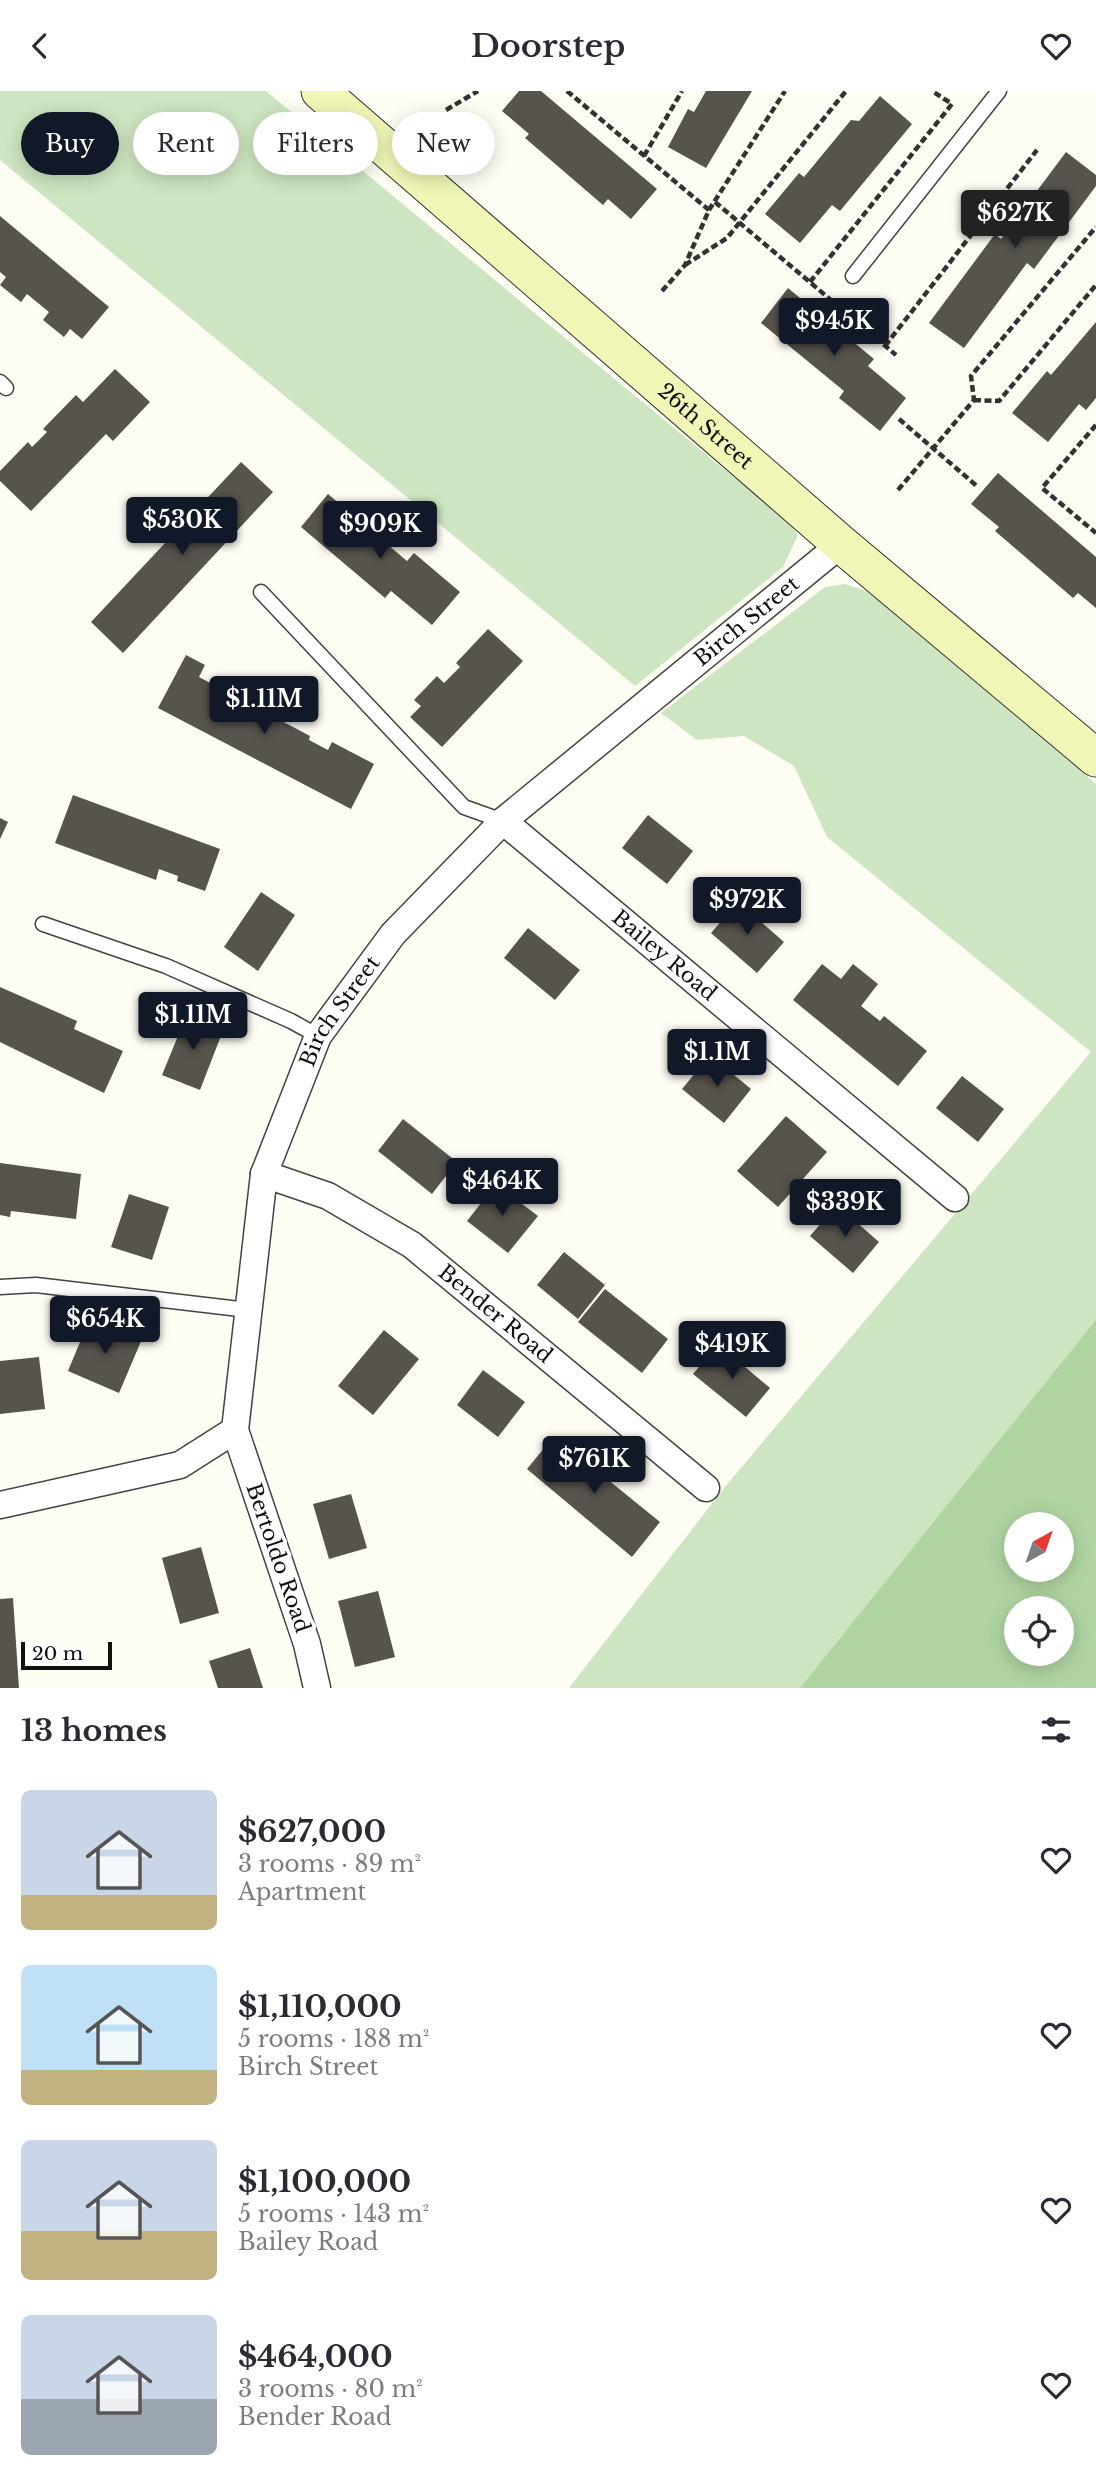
<!DOCTYPE html>
<meta charset="utf-8">
<style>
body{margin:0;font-family:"Libre Baskerville",serif;background:#f7f7f7;color:#2b2b33;height:100vh;display:flex;flex-direction:column;font-size:26px;white-space:nowrap}
*{box-sizing:border-box;margin:0}
p{font-size:23px;color:#7c7c81}
.icon{flex:none;width:38px;height:38px;fill:none;stroke:currentColor;stroke-width:2;stroke-linecap:round;stroke-linejoin:round}
.map{position:relative;height:1597px;overflow:hidden}
.drawer{display:flex;flex-direction:column;background:#fff;flex:1}
.drawer>*{flex:none}
.banner{position:absolute;left:21px;top:21px;width:700px;height:63px;display:flex;gap:14px}
.needle{width:46px;rotate:40deg}
.controls{position:absolute;left:1004px;top:1421px;display:grid;gap:14px}
.controls a{display:grid;place-items:center;width:70px;height:70px;border-radius:50%;background:#fff;box-shadow:0 4px 18px #0003;font-size:35px}
.scale{position:absolute;left:21px;bottom:18px;width:91px;box-sizing:border-box;padding-left:7px;border:4px solid #101010;border-top:0;font-size:19px;line-height:24px;white-space:nowrap;color:#101010;-webkit-text-stroke:5px #fff;paint-order:stroke}
.price{position:absolute;translate:-50% -60px;padding:0 16px;border-radius:7px;background:#111827;color:#fff;font-size:23px;line-height:46px;filter:drop-shadow(0 2px 4px #0008)}
.price::after{content:'';position:absolute;left:50%;top:42px;width:21px;height:16px;margin-left:-10px;background:inherit;clip-path:polygon(0 0,100% 0,50% 100%)}
.price.current{background:#222;color:#fff}
ul{padding:0;list-style:none}
li{display:flex;align-items:center;gap:21px;height:175px;padding:0 21px}
li span{display:grid;place-items:center;flex:none;width:196px;height:140px;border-radius:10px;color:#555}
li>.icon{margin-inline-start:auto}
span .icon{width:84px;height:84px;fill:#fffc;stroke-width:1}
li b{font-size:30px}
h2{display:flex;justify-content:space-between;align-items:center;height:84px;padding:0 21px;font-size:30px}
.chip{padding:0 24px;border-radius:32px;background:#fff;box-shadow:0 4px 18px #0003;font-size:24px;line-height:63px}
.chip.current{background:#111827;color:#fff}
header{display:flex;justify-content:space-between;align-items:center;height:91px;padding:0 21px;background:#fff;font-size:32px;font-weight:600}
.map>svg:first-child{display:block}
</style>
<header><svg class="icon" aria-label="back" viewBox="0 0 24 24"><path d="M15 5l-7 7 7 7"/></svg>Doorstep<svg class="icon" aria-label="heart" viewBox="0 0 24 24"><path d="M12 20l-8-8c-3-5 5-10 8-4 3-6 11-1 8 4z"/></svg></header>
<div class="map">
<svg width="1096" height="1597" viewBox="0 0 1096 1597">
<rect width="100%" height="100%" fill="#fefdf4"/>
<!-- green -->
<path fill="#cde5c0" fill-rule="evenodd" d="M 0,0 L 266,0 L 789,432 L 798,444 L 783,476 L 635,595 L 0,69 Z
M 845,493 L 866,500 L 891,517 L 1096,693 L 1096,1597 L 569,1597 L 724,1397 L 1091,961 L 827,746 L 794,675 L 744,645 L 697,649 L 661,622 L 825,496 ZM 1017,1433 L 1062,1433 L 1062,1479 L 1017,1479 ZM 1017,1517 L 1062,1517 L 1062,1563 L 1017,1563 Z"/>
<!-- forest -->
<path fill="#afd4a1" fill-rule="evenodd" d="M 1096,1229 L 1096,1597 L 800,1597 ZM 1017,1433 L 1062,1433 L 1062,1479 L 1017,1479 ZM 1017,1517 L 1062,1517 L 1062,1563 L 1017,1563 Z"/>
<!-- building -->
<path fill="#57534d" d="M 519,0 L 541,0 L 657,98 L 631,128 L 608,108 L 603,114 L 525,47 L 529,43 L 502,20 Z
M 706,0 L 752,0 L 706,77 L 668,56 L 688,18 L 694,21 Z
M 880,5 L 912,33 L 840,120 L 832,114 L 800,152 L 765,123 L 799,82 L 804,86 L 851,29 L 859,30 Z
M 1066,61 L 1096,84 L 1096,95 L 1034,178 L 1027,172 L 964,257 L 929,232 L 995,143 L 1001,148 Z
M 0,125 L 109,216 L 82,248 L 70,238 L 64,246 L 43,229 L 49,221 L 27,203 L 21,211 L 0,194 L 6,186 L 0,181 Z
M 788,197 L 874,268 L 868,275 L 906,307 L 880,340 L 839,307 L 844,300 L 761,232 Z
M 1096,231 L 1096,307 L 1086,319 L 1079,313 L 1048,351 L 1012,322 L 1047,280 L 1051,284 Z
M 115,278 L 150,311 L 113,350 L 106,343 L 31,420 L 0,390 L 0,380 L 28,351 L 32,356 L 47,341 L 43,338 L 76,304 L 83,311 Z
M 241,371 L 273,401 L 123,562 L 91,531 Z
M 998,382 L 1096,466 L 1096,517 L 1078,502 L 1073,507 L 995,440 L 999,436 L 971,413 Z
M 328,403 L 407,470 L 414,462 L 460,501 L 432,534 L 391,500 L 385,507 L 301,436 Z
M 488,538 L 523,570 L 442,656 L 410,626 L 421,615 L 414,609 L 437,585 L 444,592 L 460,576 L 456,572 Z
M 186,564 L 205,574 L 199,586 L 310,645 L 309,649 L 328,659 L 332,651 L 374,673 L 351,718 L 158,617 Z
M 73,704 L 220,758 L 205,800 L 177,790 L 178,785 L 159,778 L 156,789 L 55,752 Z
M 648,724 L 693,760 L 667,793 L 622,757 Z
M 0,727 L 8,731 L 0,748 Z
M 261,801 L 295,824 L 258,880 L 224,856 Z
M 738,811 L 784,851 L 757,882 L 711,842 Z
M 528,837 L 580,879 L 555,909 L 504,867 Z
M 822,873 L 841,888 L 853,873 L 878,893 L 861,915 L 880,930 L 884,925 L 927,960 L 898,995 L 793,909 Z
M 0,896 L 77,930 L 74,938 L 123,960 L 104,1002 L 0,951 Z
M 187,923 L 224,937 L 200,999 L 162,984 Z
M 710,964 L 751,998 L 724,1032 L 682,998 Z
M 962,985 L 1004,1018 L 978,1051 L 936,1017 Z
M 786,1025 L 827,1061 L 778,1116 L 737,1080 Z
M 403,1028 L 457,1071 L 432,1103 L 378,1060 Z
M 0,1072 L 81,1083 L 76,1128 L 11,1120 L 10,1126 L 0,1124 Z
M 496,1093 L 538,1125 L 508,1162 L 467,1130 Z
M 129,1103 L 169,1116 L 152,1169 L 111,1156 Z
M 837,1114 L 879,1151 L 853,1182 L 810,1145 Z
M 564,1161 L 605,1194 L 578,1228 L 537,1194 Z
M 605,1198 L 668,1248 L 642,1282 L 578,1231 Z
M 99,1230 L 142,1248 L 119,1302 L 68,1280 L 85,1239 L 94,1243 Z
M 384,1239 L 419,1268 L 373,1324 L 338,1295 Z
M 718,1253 L 770,1297 L 746,1326 L 693,1283 Z
M 39,1266 L 45,1318 L 0,1323 L 0,1270 Z
M 483,1279 L 525,1311 L 498,1346 L 457,1314 Z
M 554,1345 L 660,1431 L 632,1466 L 527,1378 Z
M 351,1403 L 367,1457 L 329,1468 L 313,1413 Z
M 201,1456 L 219,1522 L 180,1533 L 162,1467 Z
M 378,1500 L 395,1566 L 355,1576 L 338,1510 Z
M 13,1507 L 19,1597 L 0,1597 L 0,1508 Z
M 250,1557 L 263,1597 L 218,1597 L 209,1570 Z"/>
<g fill="none" stroke-linecap="round" stroke-linejoin="round">
<!-- lane casing -->
<g stroke="#434343" stroke-width="17">
<path id="lane" d="M 853,185 L 999,0
M 0,291 L 6,297
M 261,501 L 464,716 L 503,730
M 43,833 L 166,875 L 291,930 L 318,945
M 0,1196 L 36,1194 L 248,1219"/>
</g>
<!-- street casing -->
<g stroke="#434343" stroke-width="29">
<g id="street">
<path id="s1" d="M 503,730 L 955,1107"/>
<path id="s2" d="M 264,1083 L 328,1105 L 412,1154 L 706,1397"/>
<path d="M 0,1414 L 180,1374 L 235,1339"/>
<path id="s3" d="M 317,1597 L 307,1553 L 235,1339 L 264,1083 L 318,945 L 393,843 L 503,730 L 841,453"/>
</g>
</g>
<!-- secondary casing -->
<g stroke="#323232" stroke-width="39">
<g id="secondary">
<path id="s4" d="M 320,0 L 841,453 L 1096,667"/>
</g>
</g>
<!-- path -->
<path stroke="#323232" stroke-width="4.5" stroke-dasharray="7 3.5" stroke-linecap="butt" d="M 567,0 L 709,119
M 446,19 L 478,0
M 644,65 L 682,0
M 715,111 L 896,264
M 685,174 L 727,147 L 846,0
M 810,191 L 952,13 L 932,0
M 662,200 L 685,174 L 709,119 L 785,0
M 885,255 L 1037,59
M 974,309 L 999,310 L 1096,194
M 899,328 L 978,396
M 1096,334 L 1042,397 L 1096,442
M 898,399 L 974,309 L 971,285 L 1096,136"/>
<!-- lane -->
<use href="#lane" stroke="#fff" stroke-width="14"/>
<!-- street -->
<use href="#street" stroke="#fff" stroke-width="26"/>
<!-- secondary -->
<use href="#secondary" stroke="#f1f6b7" stroke-width="37"/>
</g>
<g text-anchor="middle" dominant-baseline="central" stroke-width="7" stroke-linejoin="round" paint-order="stroke">
<!-- street labels -->
<g font-size="21" fill="#101010" stroke="#fff">
<text stroke="none"><textPath href="#s4" startOffset="511">26th Street</textPath></text>
<text stroke="none"><textPath href="#s3" startOffset="1276">Birch Street</textPath></text>
<text stroke="none"><textPath href="#s1" startOffset="210">Bailey Road</textPath></text>
<text stroke="none"><textPath href="#s3" startOffset="709">Birch Street</textPath></text>
<text stroke="none"><textPath href="#s2" startOffset="273">Bender Road</textPath></text>
<text transform="translate(278 1467) rotate(71)">Bertoldo Road</text>
</g>
</g>
</svg>
<div class="controls">
<a><svg class="needle" viewBox="-14 -14 28 28"><path d="M0-13l5 13h-10z" fill="#e53935"/><path d="M0 13l5-13h-10z" fill="#7c7c81"/></svg></a>
<a><svg class="icon" aria-label="locate" viewBox="0 0 24 24"><circle cx="12" cy="12" r="6"/><path d="M12 2v4M12 18v4M2 12h4M18 12h4"/></svg></a>
</div>
<div class="scale">20 m</div>
<b class="price current" style="left:1015px;top:159px">$627K</b>
<b class="price" style="left:834px;top:267px">$945K</b>
<b class="price" style="left:182px;top:466px">$530K</b>
<b class="price" style="left:380px;top:470px">$909K</b>
<b class="price" style="left:264px;top:645px">$1.11M</b>
<b class="price" style="left:747px;top:846px">$972K</b>
<b class="price" style="left:193px;top:961px">$1.11M</b>
<b class="price" style="left:717px;top:998px">$1.1M</b>
<b class="price" style="left:502px;top:1127px">$464K</b>
<b class="price" style="left:845px;top:1148px">$339K</b>
<b class="price" style="left:105px;top:1265px">$654K</b>
<b class="price" style="left:732px;top:1290px">$419K</b>
<b class="price" style="left:594px;top:1405px">$761K</b>
<div class="banner">
<a class="chip current">Buy</a>
<a class="chip">Rent</a>
<a class="chip">Filters</a>
<a class="chip">New</a>
</div>
</div>
<section class="drawer">
<h2>13 homes<svg class="icon" aria-label="filters" viewBox="0 0 24 24"><path d="M4 7h16M4 17h16"/><circle cx="9" cy="7" r="2"/><circle cx="15" cy="17" r="2"/></svg></h2>
<ul>
<li><span style="background:linear-gradient(#c9d6e8 75%,#c2b280 0)"><svg class="icon" aria-label="home" viewBox="0 0 24 24"><path d="M3 11l9-7 9 7M6 9v11h12V9"/></svg></span><div><b>$627,000</b><p>3 rooms · 89 m²</p><p>Apartment</p></div><svg class="icon" aria-label="heart" viewBox="0 0 24 24"><path d="M12 20l-8-8c-3-5 5-10 8-4 3-6 11-1 8 4z"/></svg></li>
<li><span style="background:linear-gradient(#bfe0f5 75%,#c2b280 0)"><svg class="icon" aria-label="home" viewBox="0 0 24 24"><path d="M3 11l9-7 9 7M6 9v11h12V9"/></svg></span><div><b>$1,110,000</b><p>5 rooms · 188 m²</p><p>Birch Street</p></div><svg class="icon" aria-label="heart" viewBox="0 0 24 24"><path d="M12 20l-8-8c-3-5 5-10 8-4 3-6 11-1 8 4z"/></svg></li>
<li><span style="background:linear-gradient(#c9d6e8 65%,#c2b280 0)"><svg class="icon" aria-label="home" viewBox="0 0 24 24"><path d="M3 11l9-7 9 7M6 9v11h12V9"/></svg></span><div><b>$1,100,000</b><p>5 rooms · 143 m²</p><p>Bailey Road</p></div><svg class="icon" aria-label="heart" viewBox="0 0 24 24"><path d="M12 20l-8-8c-3-5 5-10 8-4 3-6 11-1 8 4z"/></svg></li>
<li><span style="background:linear-gradient(#c9d6e8 60%,#9aa5b1 0)"><svg class="icon" aria-label="home" viewBox="0 0 24 24"><path d="M3 11l9-7 9 7M6 9v11h12V9"/></svg></span><div><b>$464,000</b><p>3 rooms · 80 m²</p><p>Bender Road</p></div><svg class="icon" aria-label="heart" viewBox="0 0 24 24"><path d="M12 20l-8-8c-3-5 5-10 8-4 3-6 11-1 8 4z"/></svg></li>
</ul>
</section>
